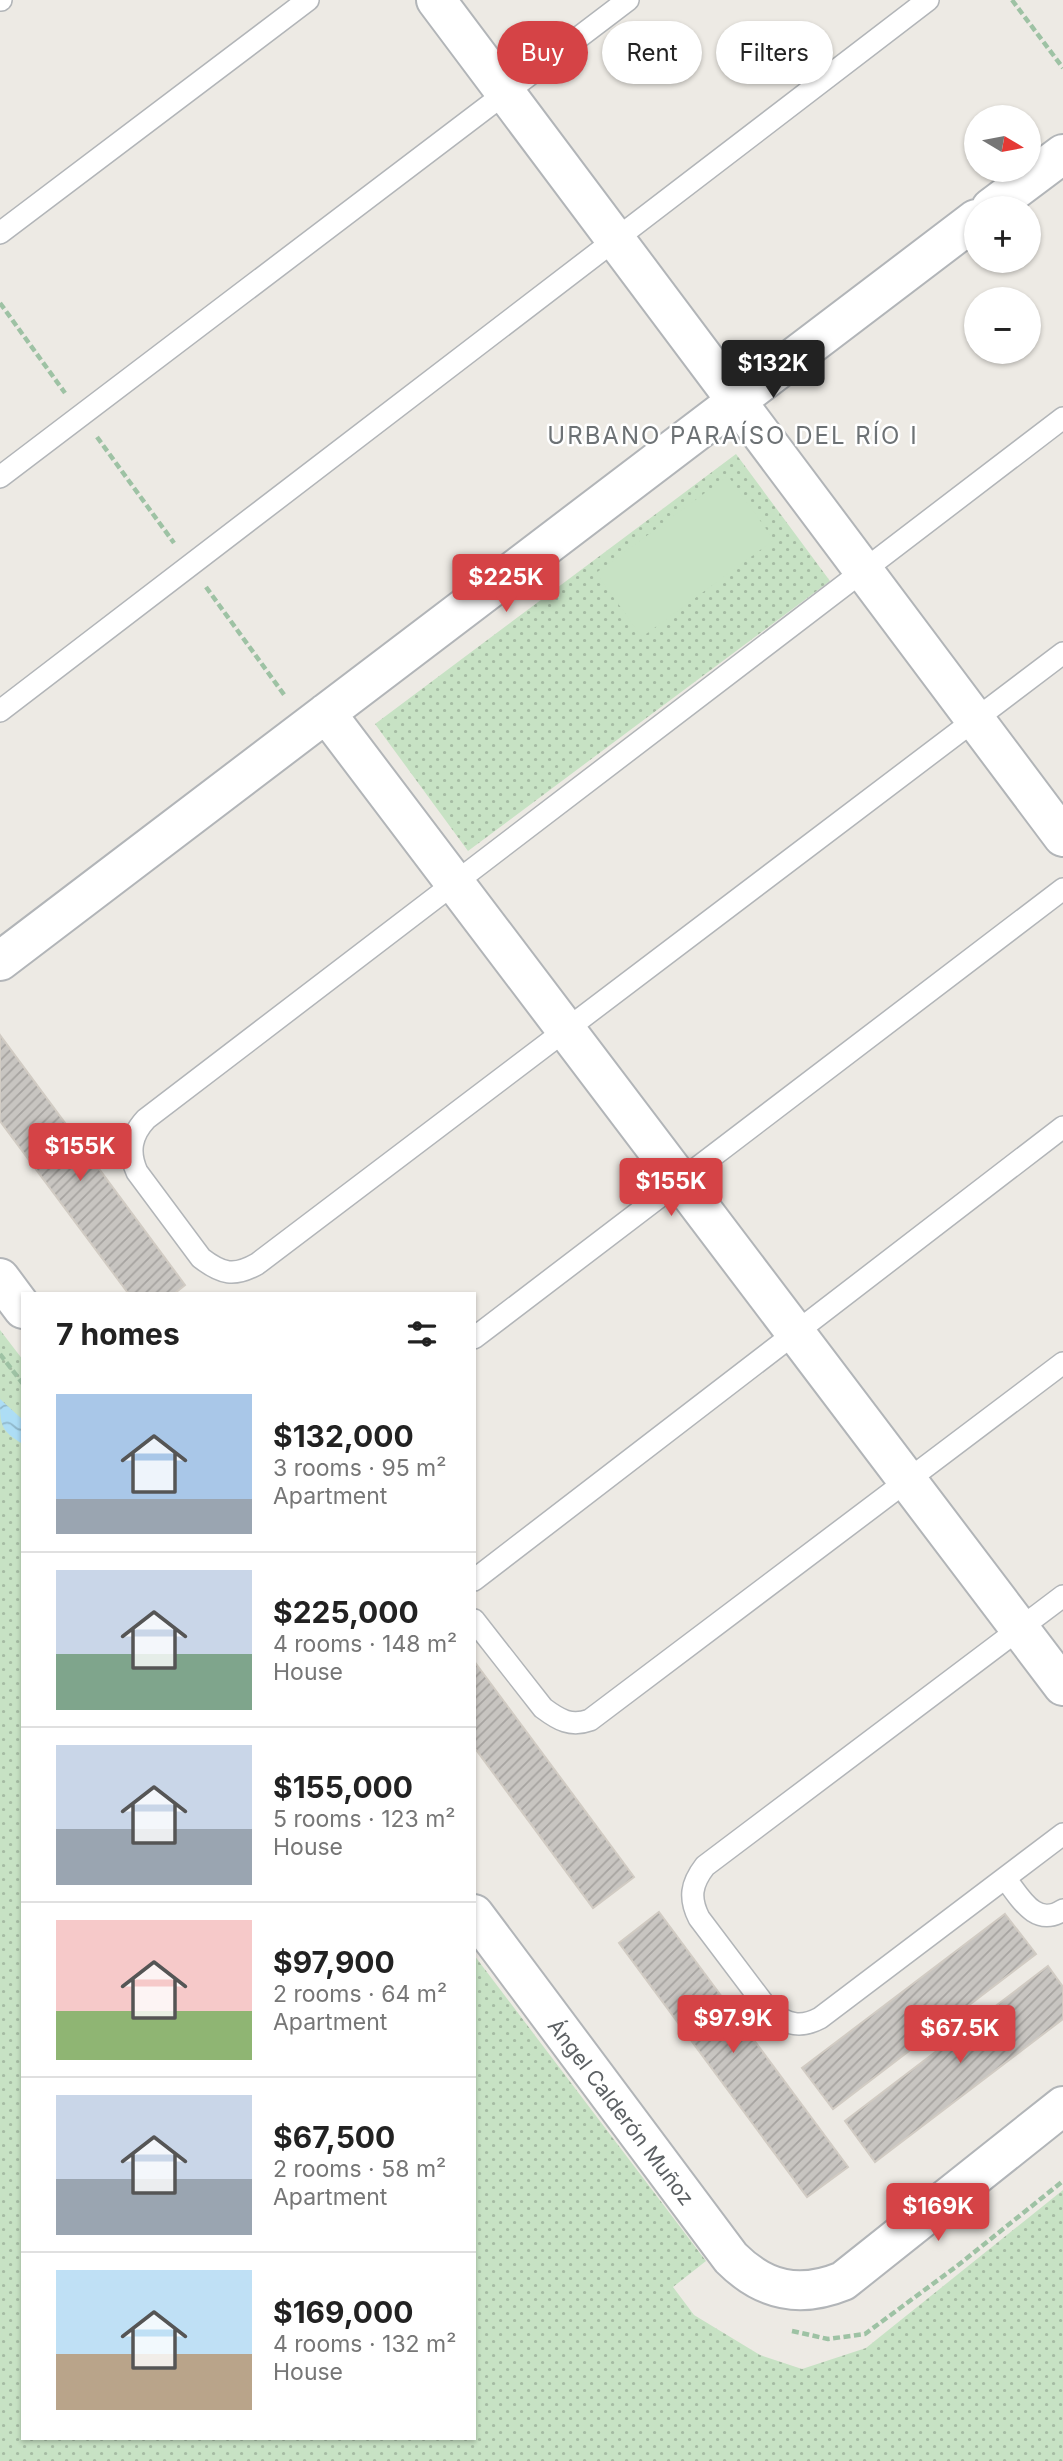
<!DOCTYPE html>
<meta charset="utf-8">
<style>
body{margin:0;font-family:Inter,sans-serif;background:#f6f6f6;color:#222;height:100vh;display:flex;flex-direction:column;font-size:26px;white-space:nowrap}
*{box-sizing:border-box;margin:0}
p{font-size:23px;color:#767676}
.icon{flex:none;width:38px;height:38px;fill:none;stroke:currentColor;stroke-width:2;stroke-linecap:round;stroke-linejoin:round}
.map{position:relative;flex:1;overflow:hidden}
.sheet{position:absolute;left:21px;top:1292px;width:455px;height:1148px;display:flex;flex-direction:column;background:#fff;border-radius:0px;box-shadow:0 2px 5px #0004}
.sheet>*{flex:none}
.top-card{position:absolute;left:497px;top:21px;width:460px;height:63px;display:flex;gap:14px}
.needle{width:46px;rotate:100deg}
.fabs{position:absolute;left:964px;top:105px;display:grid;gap:14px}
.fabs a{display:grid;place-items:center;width:77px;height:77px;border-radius:50%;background:#fff;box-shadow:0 2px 5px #0004;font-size:35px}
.price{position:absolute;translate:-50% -60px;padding:0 16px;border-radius:7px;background:#d54346;color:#fff;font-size:23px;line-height:46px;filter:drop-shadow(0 2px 4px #0008)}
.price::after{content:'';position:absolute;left:50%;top:42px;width:21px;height:16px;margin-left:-10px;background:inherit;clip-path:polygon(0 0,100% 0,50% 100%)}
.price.active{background:#222;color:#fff}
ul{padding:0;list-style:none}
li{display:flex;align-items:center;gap:21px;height:175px;padding:0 35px}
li+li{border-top:2px solid #e0e0e0}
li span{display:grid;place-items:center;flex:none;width:196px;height:140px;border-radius:0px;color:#555}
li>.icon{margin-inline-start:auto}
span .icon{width:84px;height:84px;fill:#fffc;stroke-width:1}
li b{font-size:30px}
h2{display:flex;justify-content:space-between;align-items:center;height:84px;padding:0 35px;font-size:30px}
.pill{padding:0 24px;border-radius:32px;background:#fff;box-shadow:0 2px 5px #0004;font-size:24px;line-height:63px}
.pill.active{background:#d54346;color:#fff}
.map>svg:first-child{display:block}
</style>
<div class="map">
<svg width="1063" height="2461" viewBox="0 0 1063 2461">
<defs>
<pattern id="grass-dots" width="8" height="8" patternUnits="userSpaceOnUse" patternTransform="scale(1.75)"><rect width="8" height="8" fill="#c7e2c4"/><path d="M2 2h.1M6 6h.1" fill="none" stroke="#a5bba3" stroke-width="1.8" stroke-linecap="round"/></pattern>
<pattern id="water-waves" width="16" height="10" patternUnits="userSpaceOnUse" patternTransform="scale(1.75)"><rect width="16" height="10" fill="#adddf5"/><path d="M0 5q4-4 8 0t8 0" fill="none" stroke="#90b7ca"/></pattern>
<pattern id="building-hatch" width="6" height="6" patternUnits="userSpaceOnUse" patternTransform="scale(1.75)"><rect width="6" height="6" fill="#c8c5c1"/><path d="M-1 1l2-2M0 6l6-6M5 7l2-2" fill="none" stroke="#a6a3a0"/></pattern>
</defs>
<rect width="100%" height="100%" fill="#edeae4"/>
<!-- grass -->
<path fill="url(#grass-dots)" d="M 736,454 L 830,581 L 468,851 L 375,724 Z
M 0,1330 L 23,1360 L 23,2438 L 474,2438 L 474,1955 L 706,2261 L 673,2287 L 694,2315 L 760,2355 L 802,2369 L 866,2348 L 1063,2190 L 1063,2461 L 0,2461 Z"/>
<!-- garden -->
<path fill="#c7e2c4" d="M 728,476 L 774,540 L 642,637 L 596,573 Z"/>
<!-- water -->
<path fill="url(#water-waves)" d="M 0,1399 L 23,1420 L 23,1444 C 0,1431 0,1424 0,1399 Z"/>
<!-- building -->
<path fill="url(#building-hatch)" stroke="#d1cbc3" stroke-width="2" d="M 0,1035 L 185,1285 L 175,1293 L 128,1293 L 0,1121 Z
M 474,1661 L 634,1877 L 593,1908 L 474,1747 Z
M 659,1912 L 848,2167 L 807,2197 L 619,1943 Z
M 1005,1914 L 1036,1954 L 833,2109 L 802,2068 Z
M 1048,1966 L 1063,1987 L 1063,2019 L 875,2162 L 845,2121 Z"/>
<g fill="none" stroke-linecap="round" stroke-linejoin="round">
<!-- lane casing -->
<g stroke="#b2b5b8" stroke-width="24">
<path id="lane" d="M 0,0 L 1,0
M 0,233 L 308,0
M 1063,418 L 146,1119 C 131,1135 128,1152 137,1172 L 201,1258 C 222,1274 234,1277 257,1264 L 1063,653
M 0,477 L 628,0
M 0,711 L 928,0
M 474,1338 L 1063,889
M 474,1580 L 1063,1127
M 1063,1596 L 705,1866 C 691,1884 689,1898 699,1918 L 770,2012 C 788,2025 801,2028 820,2018 L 1063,1834
M 474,1620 L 543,1708 C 559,1720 571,1727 590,1720 L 1063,1363
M 1005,1878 C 1020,1897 1035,1928 1063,1910"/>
</g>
<!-- street casing -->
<g stroke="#b2b5b8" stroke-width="42">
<path id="street" d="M 436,0 L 1063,837
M 991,208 L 1063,154
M 326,713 L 1063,1686
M 0,961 L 976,219
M 0,1278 L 23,1309
M 474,1914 L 731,2258 C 764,2291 799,2299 843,2281 L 1063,2106"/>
</g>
<!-- path -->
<path stroke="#9ec2a4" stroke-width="4.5" stroke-dasharray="7 3.5" stroke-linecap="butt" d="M 1012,0 L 1063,68
M 0,303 L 65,393
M 97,437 L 174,543
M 206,587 L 285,696
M 0,1354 L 23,1384
M 792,2331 L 828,2339 L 865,2334 L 957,2266 L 1063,2181"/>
<!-- lane -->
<use href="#lane" stroke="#fff" stroke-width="21"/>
<!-- street -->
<use href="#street" stroke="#fff" stroke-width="38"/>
</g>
<g text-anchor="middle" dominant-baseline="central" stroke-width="5" stroke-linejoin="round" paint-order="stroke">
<!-- street labels -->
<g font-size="21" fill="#5c6063" stroke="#fff">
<text transform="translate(621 2112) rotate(53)">Ángel Calderón Muñoz</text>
</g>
<!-- quarter labels -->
<g font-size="24" letter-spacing="2" fill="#6d7275" stroke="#fff">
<text x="733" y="435">URBANO PARAÍSO DEL RÍO I</text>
</g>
</g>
</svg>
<div class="fabs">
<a><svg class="needle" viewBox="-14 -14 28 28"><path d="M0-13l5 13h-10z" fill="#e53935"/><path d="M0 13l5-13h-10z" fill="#767676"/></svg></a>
<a>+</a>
<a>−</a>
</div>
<b class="price active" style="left:773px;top:400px">$132K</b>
<b class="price" style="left:506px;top:614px">$225K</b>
<b class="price" style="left:80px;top:1183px">$155K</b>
<b class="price" style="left:671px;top:1218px">$155K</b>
<b class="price" style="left:733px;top:2055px">$97.9K</b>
<b class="price" style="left:960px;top:2065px">$67.5K</b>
<b class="price" style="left:938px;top:2243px">$169K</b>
<div class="top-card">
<a class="pill active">Buy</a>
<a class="pill">Rent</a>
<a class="pill">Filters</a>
</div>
<section class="sheet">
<h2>7 homes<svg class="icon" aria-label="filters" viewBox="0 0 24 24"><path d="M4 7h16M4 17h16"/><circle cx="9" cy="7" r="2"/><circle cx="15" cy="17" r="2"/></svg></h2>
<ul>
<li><span style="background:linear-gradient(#a9c7e8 75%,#9aa5b1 0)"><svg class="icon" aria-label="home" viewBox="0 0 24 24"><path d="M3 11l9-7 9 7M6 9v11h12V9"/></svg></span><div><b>$132,000</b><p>3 rooms · 95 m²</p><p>Apartment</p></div></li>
<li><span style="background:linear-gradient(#c9d6e8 60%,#7fa58c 0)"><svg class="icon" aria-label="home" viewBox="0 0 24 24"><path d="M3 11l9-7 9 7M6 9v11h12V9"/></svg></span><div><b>$225,000</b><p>4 rooms · 148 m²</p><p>House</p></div></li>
<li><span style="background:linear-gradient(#c9d6e8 60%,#9aa5b1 0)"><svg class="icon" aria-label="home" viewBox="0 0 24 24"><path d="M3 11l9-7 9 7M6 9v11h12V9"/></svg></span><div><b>$155,000</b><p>5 rooms · 123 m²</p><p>House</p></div></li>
<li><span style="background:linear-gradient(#f6c9c9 65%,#8fb573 0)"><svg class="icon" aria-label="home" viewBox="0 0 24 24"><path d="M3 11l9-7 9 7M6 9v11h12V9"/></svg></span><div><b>$97,900</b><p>2 rooms · 64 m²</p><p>Apartment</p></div></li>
<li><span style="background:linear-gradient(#c9d6e8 60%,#9aa5b1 0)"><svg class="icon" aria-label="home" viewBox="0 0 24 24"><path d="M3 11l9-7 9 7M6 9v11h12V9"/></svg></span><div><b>$67,500</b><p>2 rooms · 58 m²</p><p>Apartment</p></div></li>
<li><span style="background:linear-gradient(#bfe0f5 60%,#b9a48a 0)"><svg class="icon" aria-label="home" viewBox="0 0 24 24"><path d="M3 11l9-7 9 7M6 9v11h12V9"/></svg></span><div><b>$169,000</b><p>4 rooms · 132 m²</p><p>House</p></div></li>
</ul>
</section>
</div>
